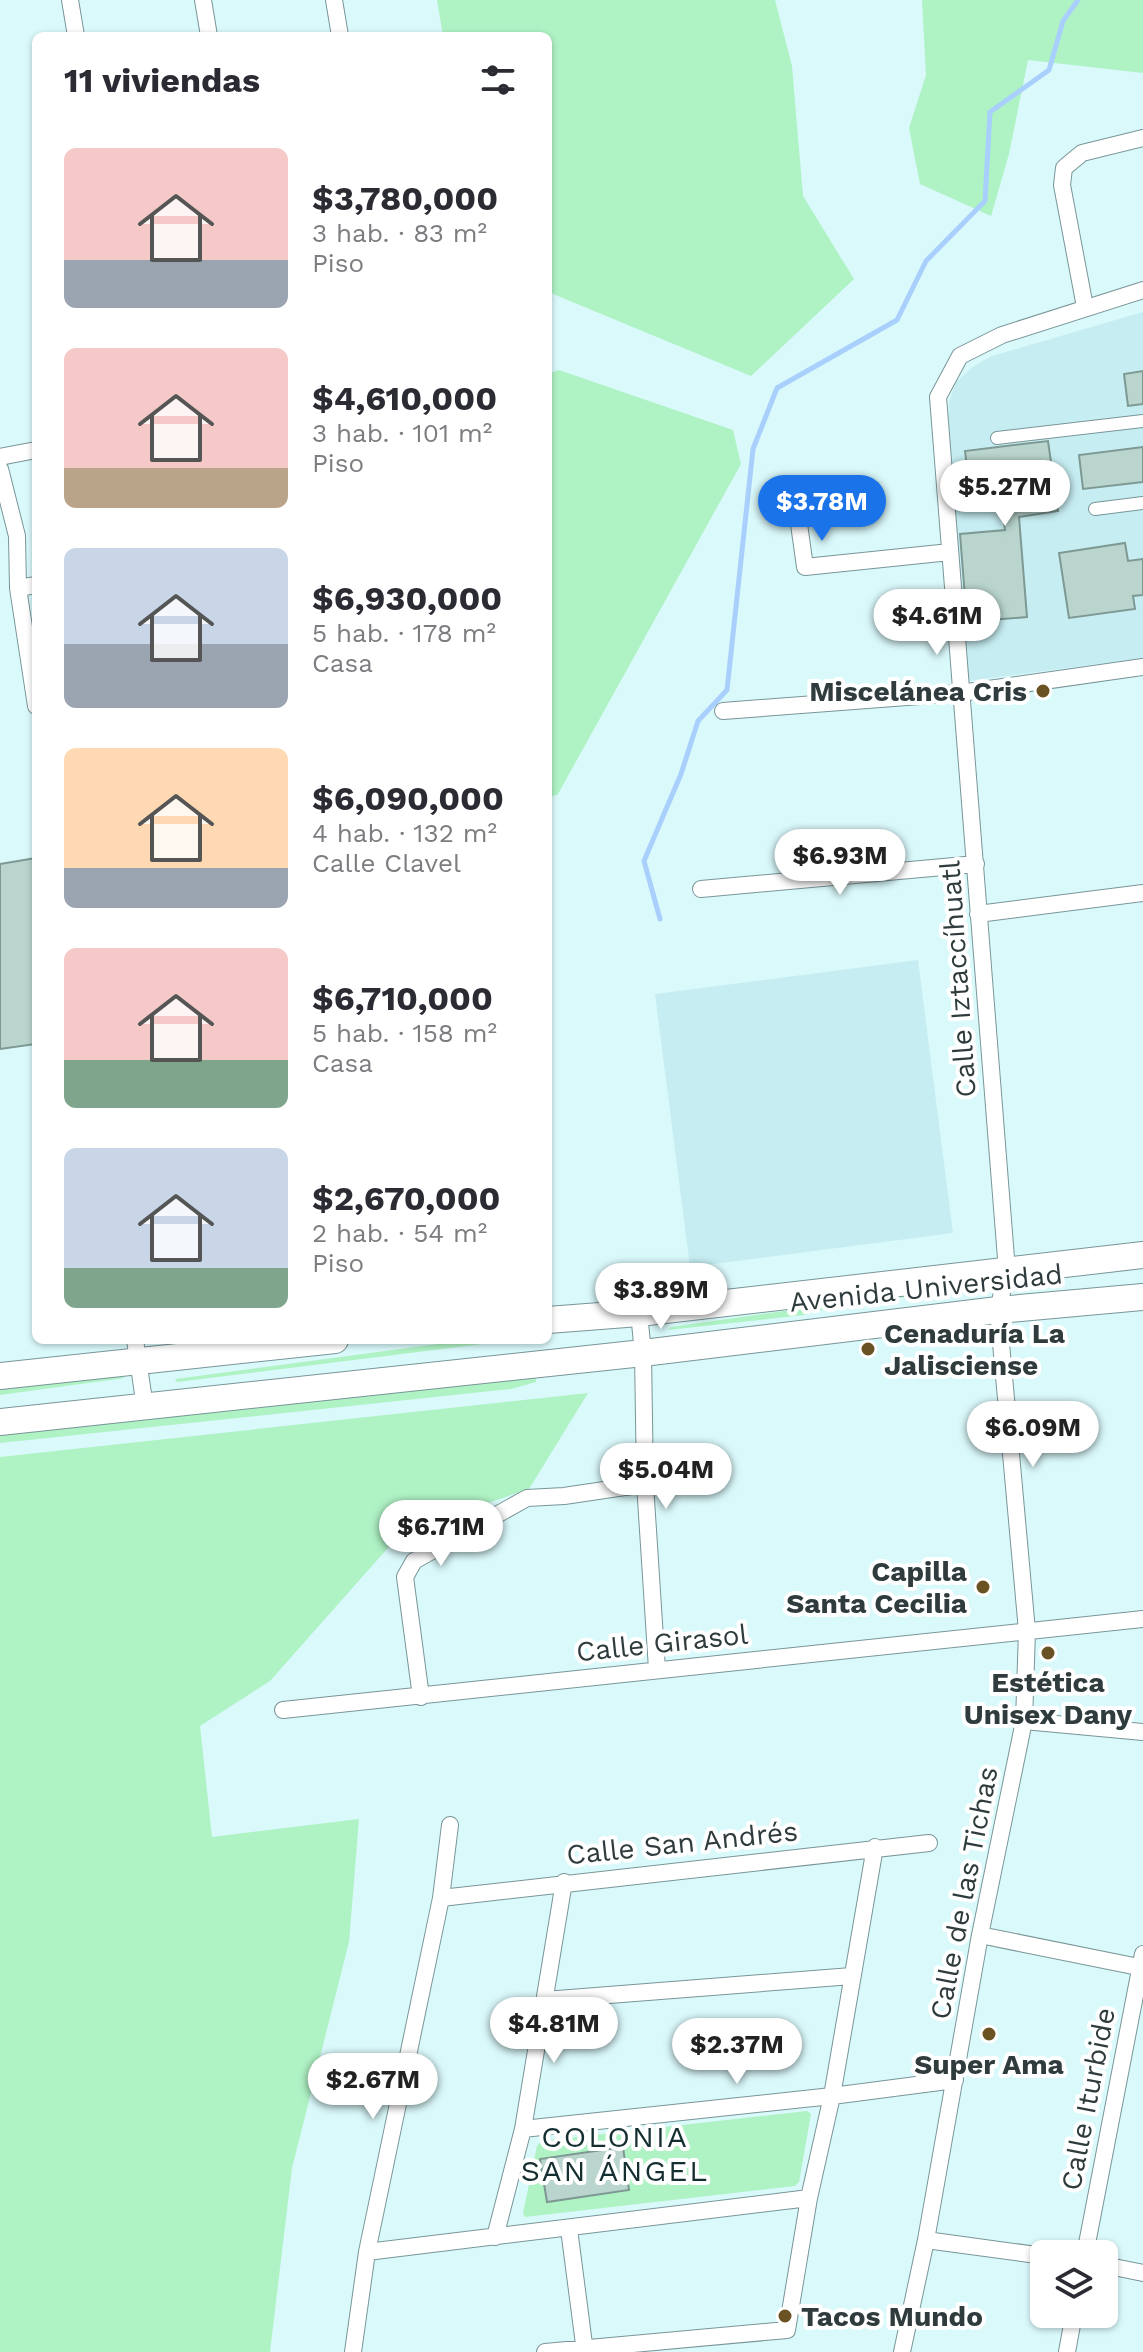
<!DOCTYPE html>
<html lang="es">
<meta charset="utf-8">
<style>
body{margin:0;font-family:"Work Sans",sans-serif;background:#f2f2f3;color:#2b2b33;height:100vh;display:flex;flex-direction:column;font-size:30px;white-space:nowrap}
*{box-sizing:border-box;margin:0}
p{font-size:26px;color:#7c7c81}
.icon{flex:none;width:44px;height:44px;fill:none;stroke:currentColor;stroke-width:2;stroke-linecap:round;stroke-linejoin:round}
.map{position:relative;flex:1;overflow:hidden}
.drawer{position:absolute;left:32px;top:32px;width:520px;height:1312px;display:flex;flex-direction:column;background:#fff;border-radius:12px;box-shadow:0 2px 6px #0004}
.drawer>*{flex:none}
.fabs{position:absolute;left:1030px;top:2240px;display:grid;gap:16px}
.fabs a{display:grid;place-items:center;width:88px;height:88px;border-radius:12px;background:#fff;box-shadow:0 2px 6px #0004;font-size:40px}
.price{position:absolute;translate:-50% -68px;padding:0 18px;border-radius:28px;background:#fff;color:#222;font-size:26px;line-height:52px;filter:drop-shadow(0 2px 4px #0008)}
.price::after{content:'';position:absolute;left:50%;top:48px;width:24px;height:18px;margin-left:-12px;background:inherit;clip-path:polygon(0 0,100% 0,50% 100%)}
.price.on{background:#1a73e8;color:#fff}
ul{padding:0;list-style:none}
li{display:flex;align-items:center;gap:24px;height:200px;padding:0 32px}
li span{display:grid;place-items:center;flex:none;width:224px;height:160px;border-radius:12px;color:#555}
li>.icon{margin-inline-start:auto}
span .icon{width:96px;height:96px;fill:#fffc;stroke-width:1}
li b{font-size:34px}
h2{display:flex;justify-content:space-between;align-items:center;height:96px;padding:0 32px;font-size:34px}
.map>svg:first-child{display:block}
</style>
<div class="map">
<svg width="1143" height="2352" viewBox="0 0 1143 2352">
<rect width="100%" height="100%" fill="#daf9fb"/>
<!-- built -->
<path fill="#c6eef2" d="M 1143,312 L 1143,658 L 968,681 L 948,435 L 949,402 L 956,382 L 974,366 L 992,356 Z
M 918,960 L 953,1233 L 690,1267 L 655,994 Z"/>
<!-- green -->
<path fill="#aff2c4" d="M 437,0 L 775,0 L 792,66 L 803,196 L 854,279 L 751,376 L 553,294 L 548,285 L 548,36 L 443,36 Z
M 922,0 L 1143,0 L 1143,73 L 1028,60 L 1009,154 L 991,216 L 920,184 L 909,128 L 926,75 Z
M 559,370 L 733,430 L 741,464 L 558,794 L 548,798 L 548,374 Z
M 962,1287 L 952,1292 L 844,1304 L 804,1315 L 668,1330 L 671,1327 L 798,1309 L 842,1298 Z
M 513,1340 L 177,1382 L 175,1379 L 460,1341 Z
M 119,1375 L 125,1378 L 0,1395 L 0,1389 Z
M 536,1377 L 536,1382 L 511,1389 L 0,1443 L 0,1431 Z
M 588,1393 L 529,1489 L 402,1532 L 270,1681 L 200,1726 L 212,1837 L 359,1819 L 349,1942 L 292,2168 L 270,2352 L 0,2352 L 0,1457 Z
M 807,2111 L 811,2114 L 799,2182 L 795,2186 L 525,2217 L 523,2213 L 537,2146 L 541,2141 Z"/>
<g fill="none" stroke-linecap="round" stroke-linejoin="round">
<!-- stream -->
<path stroke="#a9d0fd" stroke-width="5" d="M 660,919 L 644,861 L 681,774 L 698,721 L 727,690 L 753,449 L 777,388 L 897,320 L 926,261 L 985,201 L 990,112 L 1049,70 L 1063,21 L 1078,0"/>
</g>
<!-- building -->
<path fill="#b9d5ce" stroke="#7e9993" stroke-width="2" d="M 1143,371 L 1143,404 L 1128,406 L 1124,374 Z
M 1048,441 L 1058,511 L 1019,517 L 1027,617 L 967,622 L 960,534 L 1005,530 L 999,488 L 985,490 L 982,473 L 968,475 L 965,451 Z
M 1143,447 L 1143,482 L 1083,489 L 1079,455 Z
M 1125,543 L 1128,561 L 1143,559 L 1143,595 L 1133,596 L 1135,609 L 1069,618 L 1059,553 Z
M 36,858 L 36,1044 L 0,1049 L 0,864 Z
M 623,2147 L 629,2190 L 547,2202 L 540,2159 Z"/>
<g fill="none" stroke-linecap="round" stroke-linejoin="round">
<!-- pedestrian casing -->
<g stroke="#799598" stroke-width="14">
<path id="pedestrian" d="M 997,438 L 1143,421
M 1095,509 L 1143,503"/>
</g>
<!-- minor casing -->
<g stroke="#799598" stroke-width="18">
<path id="minor" d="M 70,0 L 76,36
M 203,0 L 209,36
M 334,0 L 340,36
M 1085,307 L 1062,185 L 1064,168 L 1082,153 L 1143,138
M 0,457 L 36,450
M 0,469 L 17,536 L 18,588 L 36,706
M 799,524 L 805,567 L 950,552
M 18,588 L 36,585
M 723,711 L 960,693 L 1143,667
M 701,889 L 976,864
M 978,914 L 1143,893
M 639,1313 L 643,1353 L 645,1484 L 657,1669
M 135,1340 L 145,1407
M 421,1697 L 405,1577 L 414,1561 L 527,1498 L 564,1496 L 645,1484
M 283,1710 L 1143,1619
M 1024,1721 L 1143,1732
M 441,1898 L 929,1843
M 980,1935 L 1143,1968
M 545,2000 L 852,1976
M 523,2129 L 832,2096 L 955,2080
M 569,2229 L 585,2352
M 495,2237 L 523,2129 L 564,1882
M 926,2240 L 1044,2256
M 367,2252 L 809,2198
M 1085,2254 L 1143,1954
M 1104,2265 L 1143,2273
M 353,2352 L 367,2252 L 441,1898 L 450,1825
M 545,2352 L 787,2330 L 809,2198 L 832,2096 L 875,1847
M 902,2352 L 926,2240 L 980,1935 L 1024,1721 L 1027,1631 L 998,1310 L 1007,1271 L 938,397 L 960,356 L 1002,335 L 1143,290
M 1067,2352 L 1074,2314"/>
</g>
<!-- primary casing -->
<g stroke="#799598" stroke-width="28">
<path id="primary" d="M 548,1320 L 639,1313 L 1143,1255
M 0,1376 L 335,1340
M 0,1422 L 643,1353 L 998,1310 L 1143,1297"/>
</g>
<!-- pedestrian -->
<use href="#pedestrian" stroke="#fff" stroke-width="12"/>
<!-- minor -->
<use href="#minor" stroke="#fff" stroke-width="16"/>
<!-- primary -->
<use href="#primary" stroke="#fff" stroke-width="26"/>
</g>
<!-- markers -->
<g fill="#6b5223" stroke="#fff" stroke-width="3">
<circle cx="1043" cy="691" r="8"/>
<circle cx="868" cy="1349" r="8"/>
<circle cx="983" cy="1587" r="8"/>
<circle cx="1048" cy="1653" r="8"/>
<circle cx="989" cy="2034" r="8"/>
<circle cx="785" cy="2316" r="8"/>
</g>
<g text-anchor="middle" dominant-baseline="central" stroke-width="8" stroke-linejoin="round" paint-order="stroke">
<!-- poi labels -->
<g font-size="28" font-weight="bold" fill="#2f3b3c" stroke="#fff" text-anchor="end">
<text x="1027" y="691">Miscelánea Cris</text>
<text x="884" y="1333" text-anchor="start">Cenaduría La<tspan x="884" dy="32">Jalisciense</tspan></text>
<text x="967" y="1571">Capilla<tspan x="967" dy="32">Santa Cecilia</tspan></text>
<text x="1048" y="1682" text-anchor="middle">Estética<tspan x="1048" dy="32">Unisex Dany</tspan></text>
<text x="989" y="2064" text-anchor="middle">Super Ama</text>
<text x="801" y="2316" text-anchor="start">Tacos Mundo</text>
</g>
<!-- street labels -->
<g font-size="28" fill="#2f3b3c" stroke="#fff">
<text transform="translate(958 979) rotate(-94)">Calle Iztaccíhuatl</text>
<text transform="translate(926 1288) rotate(-6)">Avenida Universidad</text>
<text transform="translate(662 1643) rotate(-6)">Calle Girasol</text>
<text transform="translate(682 1843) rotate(-6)">Calle San Andrés</text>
<text transform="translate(964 1893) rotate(-79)">Calle de las Tichas</text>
<text transform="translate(1088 2099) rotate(-79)">Calle Iturbide</text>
</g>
<!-- neighbourhood labels -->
<g font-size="30" letter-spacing="2" fill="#152f31" stroke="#fff">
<text x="615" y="2136">COLONIA<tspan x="615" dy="34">SAN ÁNGEL</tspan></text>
</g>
</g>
</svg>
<div class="fabs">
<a><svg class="icon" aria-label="layers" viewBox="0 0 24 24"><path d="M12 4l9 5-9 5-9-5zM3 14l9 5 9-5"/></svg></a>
</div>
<b class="price" style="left:1005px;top:528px">$5.27M</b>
<b class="price on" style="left:822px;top:543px">$3.78M</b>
<b class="price" style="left:937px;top:657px">$4.61M</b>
<b class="price" style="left:840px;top:897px">$6.93M</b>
<b class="price" style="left:661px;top:1331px">$3.89M</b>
<b class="price" style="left:1033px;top:1469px">$6.09M</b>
<b class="price" style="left:666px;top:1511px">$5.04M</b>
<b class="price" style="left:441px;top:1568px">$6.71M</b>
<b class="price" style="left:554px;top:2065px">$4.81M</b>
<b class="price" style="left:737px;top:2086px">$2.37M</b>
<b class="price" style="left:373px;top:2121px">$2.67M</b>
<section class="drawer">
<h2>11 viviendas<svg class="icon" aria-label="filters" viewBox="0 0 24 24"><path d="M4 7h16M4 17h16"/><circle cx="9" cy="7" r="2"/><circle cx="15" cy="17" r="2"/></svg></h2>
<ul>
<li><span style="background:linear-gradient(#f6c9c9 70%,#9aa5b1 0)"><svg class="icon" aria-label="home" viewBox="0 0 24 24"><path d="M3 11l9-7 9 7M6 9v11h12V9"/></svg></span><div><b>$3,780,000</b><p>3 hab. · 83 m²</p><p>Piso</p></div></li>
<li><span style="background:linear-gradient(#f6c9c9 75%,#b9a48a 0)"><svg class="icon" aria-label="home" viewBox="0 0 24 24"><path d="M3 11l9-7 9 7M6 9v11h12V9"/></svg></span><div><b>$4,610,000</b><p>3 hab. · 101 m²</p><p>Piso</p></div></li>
<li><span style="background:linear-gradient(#c9d6e8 60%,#9aa5b1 0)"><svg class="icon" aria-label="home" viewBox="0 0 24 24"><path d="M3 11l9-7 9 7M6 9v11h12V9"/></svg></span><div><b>$6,930,000</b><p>5 hab. · 178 m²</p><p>Casa</p></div></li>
<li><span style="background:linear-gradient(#ffd9b3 75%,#9aa5b1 0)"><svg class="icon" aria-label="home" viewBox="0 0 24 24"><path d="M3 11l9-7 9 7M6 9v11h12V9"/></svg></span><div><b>$6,090,000</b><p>4 hab. · 132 m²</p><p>Calle Clavel</p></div></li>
<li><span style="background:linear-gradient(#f6c9c9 70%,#7fa58c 0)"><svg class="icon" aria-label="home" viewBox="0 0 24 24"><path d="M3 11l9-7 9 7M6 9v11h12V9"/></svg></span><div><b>$6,710,000</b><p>5 hab. · 158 m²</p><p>Casa</p></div></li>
<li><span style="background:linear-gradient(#c9d6e8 75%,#7fa58c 0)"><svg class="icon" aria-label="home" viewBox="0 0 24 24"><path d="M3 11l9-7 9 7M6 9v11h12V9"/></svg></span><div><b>$2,670,000</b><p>2 hab. · 54 m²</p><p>Piso</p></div></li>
</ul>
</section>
</div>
